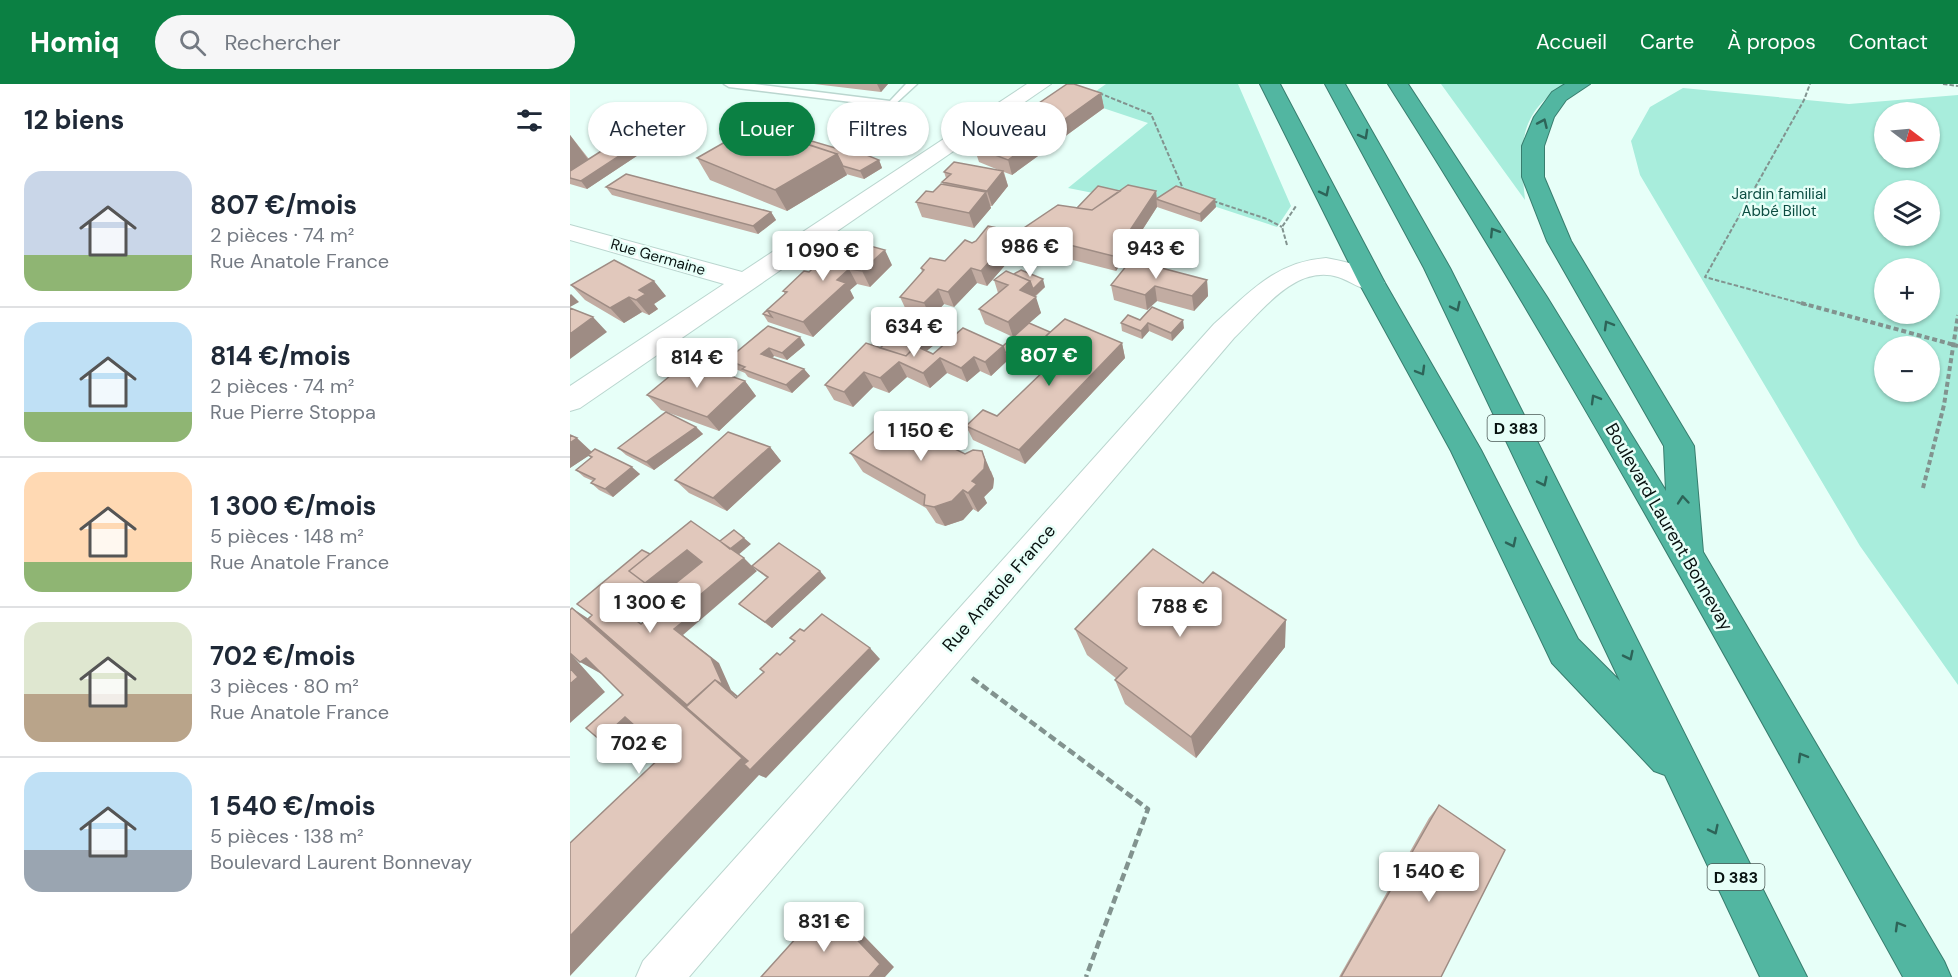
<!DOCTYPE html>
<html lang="fr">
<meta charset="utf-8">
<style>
body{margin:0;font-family:"DM Sans",sans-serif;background:#f6f6f7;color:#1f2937;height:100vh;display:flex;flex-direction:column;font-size:22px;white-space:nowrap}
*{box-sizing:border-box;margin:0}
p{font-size:20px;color:#747a83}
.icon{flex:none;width:33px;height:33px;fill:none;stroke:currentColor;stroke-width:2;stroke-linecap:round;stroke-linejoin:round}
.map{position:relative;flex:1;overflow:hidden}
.details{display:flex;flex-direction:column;background:#fff;width:570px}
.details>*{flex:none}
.banner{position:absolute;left:18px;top:18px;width:570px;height:54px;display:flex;gap:12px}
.needle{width:39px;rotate:106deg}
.controls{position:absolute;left:1304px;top:18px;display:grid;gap:12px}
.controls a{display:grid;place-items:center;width:66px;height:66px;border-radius:50%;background:#fff;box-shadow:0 2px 4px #0004;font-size:30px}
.price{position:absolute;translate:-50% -51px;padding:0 14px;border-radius:6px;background:#fff;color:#222;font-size:20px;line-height:39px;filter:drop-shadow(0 2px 3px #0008)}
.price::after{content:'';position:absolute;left:50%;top:36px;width:18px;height:14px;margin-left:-9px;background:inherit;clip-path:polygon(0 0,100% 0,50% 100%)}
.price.active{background:#0b8043;color:#fff}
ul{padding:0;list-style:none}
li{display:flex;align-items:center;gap:18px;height:150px;padding:0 24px}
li+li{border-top:2px solid #e0e1e3}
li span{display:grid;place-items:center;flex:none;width:168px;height:120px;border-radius:18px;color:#555}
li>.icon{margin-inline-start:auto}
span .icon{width:72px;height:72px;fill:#fffc;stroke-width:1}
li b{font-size:26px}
h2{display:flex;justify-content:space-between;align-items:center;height:72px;padding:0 24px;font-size:26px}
.pill{padding:0 21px;border-radius:27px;background:#fff;box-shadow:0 2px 4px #0004;font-size:21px;line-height:54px}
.pill.active{background:#0b8043;color:#fff}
header{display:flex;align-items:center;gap:36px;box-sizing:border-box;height:84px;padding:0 30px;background:#0b8043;color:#fff}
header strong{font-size:28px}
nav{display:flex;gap:33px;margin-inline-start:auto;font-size:21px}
.search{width:420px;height:54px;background:#f6f6f7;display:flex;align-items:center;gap:15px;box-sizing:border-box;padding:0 21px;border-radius:33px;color:#747a83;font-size:22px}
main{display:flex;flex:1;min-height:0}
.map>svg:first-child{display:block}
</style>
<header>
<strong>Homiq</strong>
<div class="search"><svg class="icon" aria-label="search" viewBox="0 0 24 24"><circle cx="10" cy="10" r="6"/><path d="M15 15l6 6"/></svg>Rechercher</div>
<nav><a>Accueil</a><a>Carte</a><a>À propos</a><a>Contact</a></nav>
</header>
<main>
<section class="details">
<h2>12 biens<svg class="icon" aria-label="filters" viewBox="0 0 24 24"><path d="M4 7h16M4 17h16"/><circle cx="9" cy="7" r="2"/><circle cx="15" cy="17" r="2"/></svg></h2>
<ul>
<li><span style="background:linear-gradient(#c9d6e8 70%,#8fb573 0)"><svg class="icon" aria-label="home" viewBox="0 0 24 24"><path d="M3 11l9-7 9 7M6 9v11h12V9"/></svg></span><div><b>807 €/mois</b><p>2 pièces · 74 m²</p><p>Rue Anatole France</p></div></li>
<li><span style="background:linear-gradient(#bfe0f5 75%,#8fb573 0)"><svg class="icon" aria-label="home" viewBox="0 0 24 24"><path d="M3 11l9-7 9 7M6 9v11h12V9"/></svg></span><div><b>814 €/mois</b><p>2 pièces · 74 m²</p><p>Rue Pierre Stoppa</p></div></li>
<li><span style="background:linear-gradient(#ffd9b3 75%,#8fb573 0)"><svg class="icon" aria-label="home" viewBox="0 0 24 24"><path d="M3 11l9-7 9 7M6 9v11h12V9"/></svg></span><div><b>1 300 €/mois</b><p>5 pièces · 148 m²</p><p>Rue Anatole France</p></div></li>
<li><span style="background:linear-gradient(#dfe7d0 60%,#b9a48a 0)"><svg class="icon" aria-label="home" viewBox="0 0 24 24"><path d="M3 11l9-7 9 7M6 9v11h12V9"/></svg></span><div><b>702 €/mois</b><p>3 pièces · 80 m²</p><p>Rue Anatole France</p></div></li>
<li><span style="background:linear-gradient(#bfe0f5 65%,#9aa5b1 0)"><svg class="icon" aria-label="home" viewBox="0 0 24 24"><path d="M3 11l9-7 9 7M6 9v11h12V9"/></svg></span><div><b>1 540 €/mois</b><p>5 pièces · 138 m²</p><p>Boulevard Laurent Bonnevay</p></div></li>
</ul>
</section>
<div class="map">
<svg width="1388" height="893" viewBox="0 0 1388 893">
<rect width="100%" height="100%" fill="#e7fff8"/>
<!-- green -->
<path fill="#a8eddc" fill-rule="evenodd" d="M 536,0 L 668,0 L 721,122 L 707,143 L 607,110 L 589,122 L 498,104 L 578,39 L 512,17 Z
M 871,0 L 996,0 C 946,29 950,66 955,116 Z
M 1113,4 L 1279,20 L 1388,11 L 1388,601 L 1290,462 L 1070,91 L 1061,57 L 1080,23 ZM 1359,28 L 1359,74 L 1314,74 L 1314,28 ZM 1359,106 L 1359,152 L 1314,152 L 1314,106 ZM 1314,184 L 1359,184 L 1359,230 L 1314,230 ZM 1314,262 L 1359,262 L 1359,308 L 1314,308 Z"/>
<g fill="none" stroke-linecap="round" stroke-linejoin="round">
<!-- lane casing -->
<g stroke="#bad6cf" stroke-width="3">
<path id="lane" d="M 154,0 L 184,0 L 320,17 L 336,0 L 347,0 L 322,23 L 159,3 Z"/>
</g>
<!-- street casing -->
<g stroke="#bad6cf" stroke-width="2">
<path id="street" d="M 457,0 L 481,0 L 10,324 L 0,327 L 0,302 L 154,200 L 0,156 L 0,141 L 172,188 Z
M 756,174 C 775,178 804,182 815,199 L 811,205 C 794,210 784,198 768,193 C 725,180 691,228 664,254 L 119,893 L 66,893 L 73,877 L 644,240 C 680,208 705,178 756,174 Z"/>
</g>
<!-- highway casing -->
<g stroke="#387d6e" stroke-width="2">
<path id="highway" d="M 690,0 L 710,0 L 815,199 L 911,366 L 1008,555 L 1050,597 L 854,184 L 755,0 L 775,0 L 880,184 L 1237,893 L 1190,893 L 1095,691 L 1084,687 L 982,579 L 881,367 L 789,199 Z
M 818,0 L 838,0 L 977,213 L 1096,407 L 1094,362 L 977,157 L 952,93 L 952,62 L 964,33 L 982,8 L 995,0 L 1020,0 L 996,16 L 984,33 L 974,62 L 974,93 L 1001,157 L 1124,362 L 1133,468 L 1374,877 L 1381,893 L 1333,893 C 1166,592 1003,290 818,0 Z"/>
</g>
<!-- path-far2 -->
<path stroke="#82938f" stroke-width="2" stroke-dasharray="4.5 2" stroke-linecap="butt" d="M 1373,0 L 1388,2
M 529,9 L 581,30 L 614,107
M 643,117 L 697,135 L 712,143
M 717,161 L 712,143 L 726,122
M 1237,221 L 1135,193 L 1234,16 L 1240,0"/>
<!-- path-far1 -->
<path stroke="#82938f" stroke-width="4" stroke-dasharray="5 3" stroke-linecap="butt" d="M 1231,219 L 1388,262
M 1353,404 L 1374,321 L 1388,231"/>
<!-- path -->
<path stroke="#82938f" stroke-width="4.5" stroke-dasharray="8 4" stroke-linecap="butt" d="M 402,594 L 578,725 L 516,893"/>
<!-- lane -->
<use href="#lane" fill="#fff" fill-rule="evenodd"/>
<!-- street -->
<use href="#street" fill="#fff" fill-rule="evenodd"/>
<!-- highway -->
<use href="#highway" fill="#52b6a1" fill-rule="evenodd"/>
</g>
<!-- wall -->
<path fill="#c2aca2" d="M 244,0 L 318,0 L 311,8 Z
M 531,9 L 534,24 L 442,91 L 434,88 L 438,102 L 422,122 L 420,122 L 421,124 L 404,144 L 352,133 L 346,118 L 363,108 L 373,100 L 372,98 L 376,94 L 374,88 L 431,87 L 409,78 L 404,63 Z
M 101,38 L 106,46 L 17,105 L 0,100 L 0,51 L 19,75 Z
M 202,48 L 231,56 L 232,58 L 272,66 L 309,76 L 312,84 L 294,95 L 276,90 L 277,91 L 217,127 L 140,96 L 127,74 Z
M 36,103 L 201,128 L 206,136 L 188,150 L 42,111 Z
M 550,107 L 586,107 L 587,114 L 646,123 L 631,138 L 587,123 L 546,187 L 452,163 L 448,148 Z
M 446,148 L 451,163 L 417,202 L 407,199 L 384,223 L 374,220 L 361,234 L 337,228 L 330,213 L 352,188 L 351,184 L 375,177 Z
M 257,178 L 322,181 L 300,203 L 287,200 L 280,206 L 284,214 L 243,253 L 198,238 L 193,230 L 215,210 L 213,207 L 239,188 Z
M 424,196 L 475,203 L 465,213 L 471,229 L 443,253 L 415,240 L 409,225 L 428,209 Z
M 637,196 L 638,212 L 624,227 L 587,217 L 577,226 L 544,216 L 541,201 Z
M 1,201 L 96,212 L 84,220 L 88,225 L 79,231 L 72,228 L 54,239 L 15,216 Z
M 570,236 L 614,244 L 602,257 L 579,247 L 572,255 L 552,247 L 551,239 Z
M 198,242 L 235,261 L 217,276 L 204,272 L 202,274 L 234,285 L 240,292 L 222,309 L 178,293 L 175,289 L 163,284 L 157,276 Z
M 480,248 L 552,259 L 555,274 L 455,380 L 403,356 L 396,342 L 427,332 L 485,284 L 495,273 L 481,267 L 461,286 L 438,276 L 421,292 L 410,287 L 397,298 L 377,289 L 360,304 L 337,293 L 319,309 L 303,303 L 283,323 L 264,316 L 255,301 L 310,264 L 329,260 L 364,261 L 356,267 L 363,270 L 433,262 Z
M 175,297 L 186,312 L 149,347 L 91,326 L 77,311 Z
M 126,343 L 133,350 L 84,386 L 56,371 L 48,364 Z
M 0,351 L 22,368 L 70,390 L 43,413 L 29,406 L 21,399 L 23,397 L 14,393 L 6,386 L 21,373 L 19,371 L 0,384 Z
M 200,363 L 211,377 L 157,427 L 119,409 L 105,396 Z
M 280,369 L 421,387 L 424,395 L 423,404 L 414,413 L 417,419 L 408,428 L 403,425 L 393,436 L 375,442 L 366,439 L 356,424 L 293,388 Z
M 182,482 L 256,494 L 202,544 L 169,520 L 197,494 Z
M 505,545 L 715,563 L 626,674 L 555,620 L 545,596 L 547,595 L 517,571 Z
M 869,721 L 871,893 L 769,893 L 859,734 Z"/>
<!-- shaded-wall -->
<path fill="#9e8c84" d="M 307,0 L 318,0 L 311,8 Z
M 531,9 L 534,24 L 442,91 L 438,76 Z
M 101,38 L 106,46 L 17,105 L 11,97 Z
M 0,51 L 20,78 L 0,91 Z
M 267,70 L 277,91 L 217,127 L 205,106 Z
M 309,76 L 312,84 L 294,95 L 290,87 Z
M 433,87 L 438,102 L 422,122 L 417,107 Z
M 586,107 L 587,123 L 546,187 L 543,172 Z
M 416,108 L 421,124 L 404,144 L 399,129 Z
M 645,115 L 646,123 L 631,138 L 630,130 Z
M 201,128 L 206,136 L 188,150 L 183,142 Z
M 446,148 L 451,163 L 417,202 L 411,187 Z
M 315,166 L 322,181 L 300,203 L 292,187 Z
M 401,184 L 407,199 L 384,223 L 378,208 Z
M 279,185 L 287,200 L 280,206 L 284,214 L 243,253 L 233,238 L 267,196 Z
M 473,195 L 475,203 L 455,221 L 450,206 L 460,197 Z
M 637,196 L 638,212 L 624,227 L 622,212 Z
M 84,197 L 96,212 L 84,220 L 88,225 L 79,231 L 66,216 L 69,206 Z
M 585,202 L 587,217 L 577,226 L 575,211 Z
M 368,205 L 374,220 L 361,234 L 354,219 Z
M 1,210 L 9,218 L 0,223 L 0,211 Z
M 59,213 L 72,228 L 54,239 L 40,224 Z
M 466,213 L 471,229 L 443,253 L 438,238 Z
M 23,233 L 37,248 L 0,275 L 0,250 Z
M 613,236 L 614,244 L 602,257 L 601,249 Z
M 578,239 L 579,247 L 572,255 L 571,247 Z
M 230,253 L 235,261 L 217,276 L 212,269 Z
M 361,253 L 364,261 L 338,282 L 332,277 Z
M 552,259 L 555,274 L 455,380 L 449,366 Z
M 479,260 L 481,267 L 461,286 L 459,278 Z
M 433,262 L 438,276 L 421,292 L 415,278 Z
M 199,264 L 204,272 L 197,278 L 191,270 Z
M 404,273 L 410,287 L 397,298 L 391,284 Z
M 370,274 L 377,289 L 360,304 L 353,289 Z
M 329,278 L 337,293 L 319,309 L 310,294 Z
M 234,285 L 240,292 L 222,309 L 216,301 Z
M 294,288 L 303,303 L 283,323 L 274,308 Z
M 175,297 L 186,312 L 149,347 L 137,333 Z
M 126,343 L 133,350 L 84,386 L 76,378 Z
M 7,354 L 23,369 L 0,384 L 0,359 Z
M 200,363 L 211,377 L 157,427 L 143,414 Z
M 412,367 L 424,395 L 423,404 L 414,413 L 417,419 L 408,428 L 398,409 Z
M 62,383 L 70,390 L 43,413 L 35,405 Z
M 393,406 L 403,425 L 393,436 L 375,442 L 364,423 Z
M 174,454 L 181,460 L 167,472 L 160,465 Z
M 117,466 L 132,478 L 76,524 L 82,528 L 69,538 L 60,532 L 68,517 L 68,493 Z
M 174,474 L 187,487 L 113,551 L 149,579 L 161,606 L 182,624 L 159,608 L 133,632 L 187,679 L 300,564 L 310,575 L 196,694 L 189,691 L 0,892 L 0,852 L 172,674 L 2,524 L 28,541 L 125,626 L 152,602 L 145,596 L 153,601 L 141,574 L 104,545 L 120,532 L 112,526 Z
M 250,487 L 256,494 L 202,544 L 195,538 Z
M 716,536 L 715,563 L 626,674 L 621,653 Z
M 0,569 L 35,608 L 0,639 Z
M 16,574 L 37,593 L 10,578 Z
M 55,633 L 81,647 L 58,669 L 30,656 Z
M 255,822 L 270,827 L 324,883 L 315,893 L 299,893 Z"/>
<!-- building -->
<path fill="#e1c8bc" stroke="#9e8c84" stroke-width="1.5" d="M 497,0 L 504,0 L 531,9 L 438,76 L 404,63 Z
M 83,34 L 101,38 L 11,97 L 0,94 L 0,87 Z
M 183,42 L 267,70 L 205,106 L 127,74 Z
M 205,47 L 231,56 L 229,57 L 202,48 Z
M 238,56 L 272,66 L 277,63 L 309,76 L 290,87 L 273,82 L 267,70 L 233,59 Z
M 384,78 L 433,87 L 417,107 L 372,98 L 381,90 L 374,88 Z
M 56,90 L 201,128 L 183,142 L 36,103 Z
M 371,100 L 416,108 L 399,129 L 346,118 L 356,107 L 363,108 Z
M 558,101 L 586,107 L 543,172 L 448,148 L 488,121 L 522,126 Z
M 528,102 L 550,107 L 522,126 L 507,124 Z
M 606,102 L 645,115 L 630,130 L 586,115 Z
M 418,142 L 446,148 L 411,187 L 401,184 L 378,208 L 368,205 L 354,219 L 330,213 L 354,186 L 351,184 L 360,174 L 375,177 L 395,156 L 402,159 L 406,157 Z
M 282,157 L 315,166 L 292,187 L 279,185 L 267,196 L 276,199 L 233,238 L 197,226 L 217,208 L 213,207 L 234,187 L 239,188 L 251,177 L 257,178 Z
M 44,176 L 84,197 L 69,206 L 76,210 L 66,216 L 59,213 L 40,224 L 1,201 Z
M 561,176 L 637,196 L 622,212 L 585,202 L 575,211 L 541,201 Z
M 451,186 L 473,195 L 463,205 L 460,197 L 444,190 Z
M 436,187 L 460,197 L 450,206 L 466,213 L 438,238 L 409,225 L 438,201 L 424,196 Z
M 582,223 L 613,236 L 601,249 L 578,239 L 571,247 L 551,239 L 558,231 L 570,236 Z
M 0,224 L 23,233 L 0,250 Z
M 197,226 L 202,233 L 193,230 Z
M 495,235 L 552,259 L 449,366 L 396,342 L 413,326 L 427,332 L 480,281 L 485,284 L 504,264 L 476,252 Z
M 459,239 L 480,248 L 476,252 L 479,260 L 459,278 L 435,268 L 433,262 Z
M 198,242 L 230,253 L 212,269 L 199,264 L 191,270 L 234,285 L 216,301 L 172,285 L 175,283 L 157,276 Z
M 393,244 L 433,262 L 415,278 L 404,273 L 391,284 L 370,274 L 353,289 L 329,278 L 310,294 L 294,288 L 274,308 L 255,301 L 296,259 L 336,272 L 346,262 L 363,270 Z
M 344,247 L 361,253 L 348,263 L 346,262 L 336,272 L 310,264 L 318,257 L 329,260 Z
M 118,277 L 175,297 L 137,333 L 77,311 Z
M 96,328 L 126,343 L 76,378 L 48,364 Z
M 320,333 L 395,370 L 403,366 L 412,367 L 415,376 L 414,385 L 402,397 L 407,400 L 398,409 L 393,406 L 382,417 L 364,423 L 354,421 L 355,411 L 280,369 Z
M 158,348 L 200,363 L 143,414 L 105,396 Z
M 0,351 L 7,354 L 0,359 Z
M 25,365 L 62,383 L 35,405 L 21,399 L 25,395 L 6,386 L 22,373 L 18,371 Z
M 121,437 L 174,474 L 112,526 L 91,511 L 132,478 L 117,466 L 75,499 L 59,487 Z
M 164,446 L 174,454 L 160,465 L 150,457 Z
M 209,459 L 250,487 L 195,538 L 169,520 L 198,493 L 182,482 Z
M 583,465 L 633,499 L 643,488 L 716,536 L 621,653 L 545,596 L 557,584 L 505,545 Z
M 72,466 L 80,470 L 59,487 L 83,505 L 68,517 L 73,522 L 60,532 L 71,540 L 99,517 L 120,532 L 104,545 L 141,574 L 153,601 L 145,596 L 117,621 L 18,535 L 22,531 L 7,520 Z
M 2,524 L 172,674 L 0,852 L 0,759 L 95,669 L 55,633 L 30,656 L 16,644 L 53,611 L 16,574 L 10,578 L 0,569 L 0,526 Z
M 252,530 L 300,564 L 180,686 L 174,680 L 178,677 L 116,623 L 145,596 L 166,614 L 194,588 L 190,585 L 207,569 L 210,571 L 225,557 L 220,554 L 230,545 L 234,547 Z
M 0,584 L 8,593 L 0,600 Z
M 869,721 L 935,766 L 871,893 L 771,893 Z
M 255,822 L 310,880 L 299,893 L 191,893 Z"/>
<!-- one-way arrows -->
<defs><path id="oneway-chevron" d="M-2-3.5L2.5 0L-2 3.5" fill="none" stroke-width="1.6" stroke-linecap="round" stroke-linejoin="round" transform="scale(1.5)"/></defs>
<g stroke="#2d6458">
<use href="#oneway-chevron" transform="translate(973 39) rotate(-66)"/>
<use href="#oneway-chevron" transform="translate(794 51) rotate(61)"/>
<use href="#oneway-chevron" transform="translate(755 108) rotate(63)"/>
<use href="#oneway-chevron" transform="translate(924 148) rotate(-122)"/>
<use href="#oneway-chevron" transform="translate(886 223) rotate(64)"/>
<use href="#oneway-chevron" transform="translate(1038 241) rotate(-120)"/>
<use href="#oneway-chevron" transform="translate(851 287) rotate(60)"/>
<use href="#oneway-chevron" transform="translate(1025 315) rotate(-120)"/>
<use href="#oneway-chevron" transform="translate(973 398) rotate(64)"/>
<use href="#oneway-chevron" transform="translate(1113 416) rotate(-95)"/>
<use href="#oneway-chevron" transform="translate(942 459) rotate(64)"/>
<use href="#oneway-chevron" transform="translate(1059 572) rotate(64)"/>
<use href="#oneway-chevron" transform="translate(1232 673) rotate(-120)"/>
<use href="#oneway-chevron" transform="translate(1144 746) rotate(64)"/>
<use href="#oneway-chevron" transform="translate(1329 842) rotate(-120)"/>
</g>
<g text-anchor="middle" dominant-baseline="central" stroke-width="5" stroke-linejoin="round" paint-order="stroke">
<!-- far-park labels -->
<g font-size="15" fill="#0c4d42" stroke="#e7fff8">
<text x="1209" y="110">Jardin familial<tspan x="1209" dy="17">Abbé Billot</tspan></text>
</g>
<!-- far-street labels -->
<g font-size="15" fill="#081210" stroke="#e7fff8">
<text transform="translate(88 173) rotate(16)">Rue Germaine</text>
</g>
<!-- shield labels -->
<g fill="#e7fff8" stroke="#4b5956" stroke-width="1.5">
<rect x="917.5" y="331" width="57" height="26" rx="4.5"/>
<rect x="1137.5" y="780" width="57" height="26" rx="4.5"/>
</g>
<g font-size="16" font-weight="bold" fill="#081210">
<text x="946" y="344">D 383</text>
<text x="1166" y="793">D 383</text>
</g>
<!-- street labels -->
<g font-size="18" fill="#081210" stroke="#e7fff8">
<text transform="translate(1099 443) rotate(60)">Boulevard Laurent Bonnevay</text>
<text transform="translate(429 504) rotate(-49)">Rue Anatole France</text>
</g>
</g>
</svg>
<div class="controls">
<a><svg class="needle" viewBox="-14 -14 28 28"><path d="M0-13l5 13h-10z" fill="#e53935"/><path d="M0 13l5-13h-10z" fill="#747a83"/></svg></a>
<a><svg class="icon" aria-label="layers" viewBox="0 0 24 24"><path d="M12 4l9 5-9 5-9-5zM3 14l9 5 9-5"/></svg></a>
<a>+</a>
<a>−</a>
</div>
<b class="price" style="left:460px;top:194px">986 €</b>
<b class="price" style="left:586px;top:196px">943 €</b>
<b class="price" style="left:253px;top:198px">1 090 €</b>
<b class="price" style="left:344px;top:274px">634 €</b>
<b class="price active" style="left:479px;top:303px">807 €</b>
<b class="price" style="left:127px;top:305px">814 €</b>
<b class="price" style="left:351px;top:378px">1 150 €</b>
<b class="price" style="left:80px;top:550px">1 300 €</b>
<b class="price" style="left:610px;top:554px">788 €</b>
<b class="price" style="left:69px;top:691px">702 €</b>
<b class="price" style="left:859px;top:819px">1 540 €</b>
<b class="price" style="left:254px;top:869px">831 €</b>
<div class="banner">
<a class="pill">Acheter</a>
<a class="pill active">Louer</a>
<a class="pill">Filtres</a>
<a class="pill">Nouveau</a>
</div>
</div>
</main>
